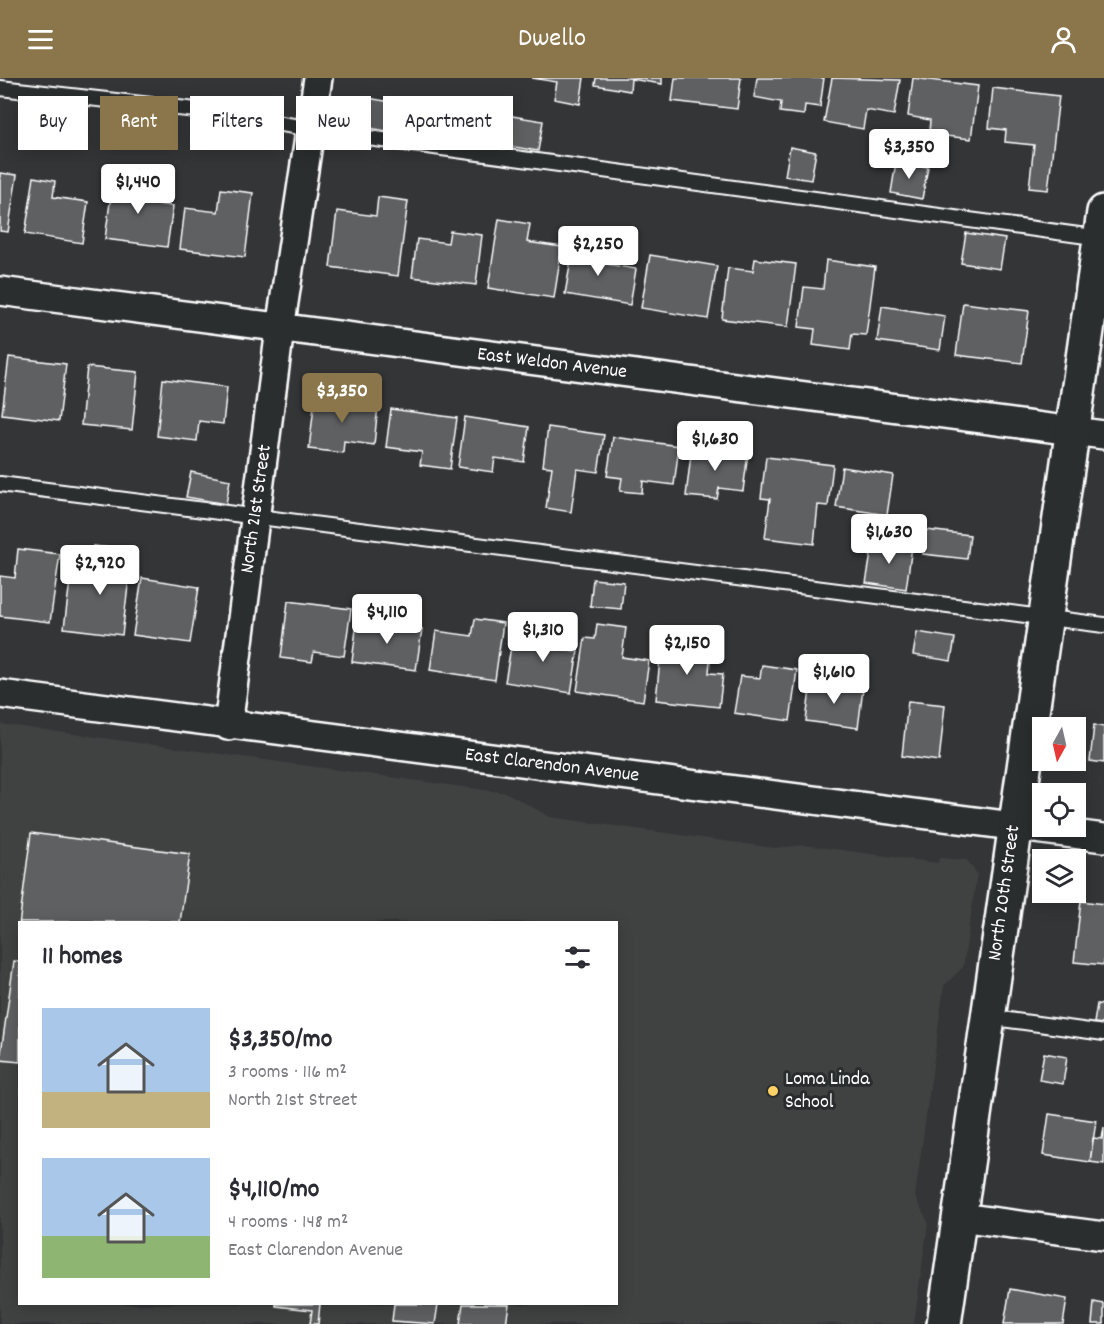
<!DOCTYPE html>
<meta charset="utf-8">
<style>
body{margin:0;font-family:Dekko,sans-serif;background:#f7f7f7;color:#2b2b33;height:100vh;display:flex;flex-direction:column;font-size:22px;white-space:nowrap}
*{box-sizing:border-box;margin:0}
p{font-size:20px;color:#7c7c81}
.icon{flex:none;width:33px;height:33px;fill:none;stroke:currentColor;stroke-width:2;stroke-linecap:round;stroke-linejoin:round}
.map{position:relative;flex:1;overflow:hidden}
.side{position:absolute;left:18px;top:843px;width:600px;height:384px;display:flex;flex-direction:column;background:#fff;border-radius:0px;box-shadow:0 3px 15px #0003}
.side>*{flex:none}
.banner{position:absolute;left:18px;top:18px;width:600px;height:54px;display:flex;gap:12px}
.needle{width:39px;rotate:188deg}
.buttons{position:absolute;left:1032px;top:639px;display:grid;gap:12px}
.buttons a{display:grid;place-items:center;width:54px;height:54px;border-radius:0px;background:#fff;box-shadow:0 3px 15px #0003;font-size:30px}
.price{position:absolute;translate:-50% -51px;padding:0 14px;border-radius:6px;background:#fff;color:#222;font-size:20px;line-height:39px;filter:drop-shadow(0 2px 3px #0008)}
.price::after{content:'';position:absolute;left:50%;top:36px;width:18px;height:14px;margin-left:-9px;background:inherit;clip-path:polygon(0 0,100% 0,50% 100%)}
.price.active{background:#8a764a;color:#fff}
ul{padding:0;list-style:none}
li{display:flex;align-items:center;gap:18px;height:150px;padding:0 24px}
li span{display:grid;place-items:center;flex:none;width:168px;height:120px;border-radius:0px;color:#555}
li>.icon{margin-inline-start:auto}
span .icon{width:72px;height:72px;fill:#fffc;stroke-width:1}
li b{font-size:26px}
h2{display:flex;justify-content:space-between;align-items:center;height:72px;padding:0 24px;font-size:26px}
.chip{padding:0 21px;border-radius:0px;background:#fff;box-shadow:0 3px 15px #0003;font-size:21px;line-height:54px}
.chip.active{background:#8a764a;color:#fff}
header{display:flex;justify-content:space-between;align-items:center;height:78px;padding:0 24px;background:#8a764a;color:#fff;font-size:27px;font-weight:600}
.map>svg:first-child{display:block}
</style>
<header><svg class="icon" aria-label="menu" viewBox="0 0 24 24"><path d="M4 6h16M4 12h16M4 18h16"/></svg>Dwello<svg class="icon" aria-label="person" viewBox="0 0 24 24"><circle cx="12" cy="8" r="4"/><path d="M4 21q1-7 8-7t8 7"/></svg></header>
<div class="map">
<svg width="1104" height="1246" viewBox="0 0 1104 1246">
<rect width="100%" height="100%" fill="#333536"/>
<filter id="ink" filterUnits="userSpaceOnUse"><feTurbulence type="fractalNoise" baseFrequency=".0167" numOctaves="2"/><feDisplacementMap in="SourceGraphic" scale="12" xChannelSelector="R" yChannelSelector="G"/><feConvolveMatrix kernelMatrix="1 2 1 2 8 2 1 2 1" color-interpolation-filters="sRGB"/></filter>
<g filter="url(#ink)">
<!-- built -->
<path fill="#404243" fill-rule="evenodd" d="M 0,646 L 507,715 L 550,739 L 774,770 L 804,767 L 938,785 L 939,780 L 967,782 L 977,796 L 963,889 L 944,908 L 915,1118 L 928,1144 L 914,1246 L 0,1246 ZM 20,844 L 616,844 L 616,1226 L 20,1226 Z"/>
<!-- building -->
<path fill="#5f6162" stroke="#fff" stroke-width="1.5" d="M 532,0 L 584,0 L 580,26 L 554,21 L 557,4 Z
M 596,0 L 662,0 L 662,6 L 631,1 L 630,13 L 595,7 Z
M 675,0 L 741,0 L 737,31 L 672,23 Z
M 757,0 L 824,0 L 820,29 L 805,27 L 804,37 L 780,34 L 781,24 L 754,19 Z
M 832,0 L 900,2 L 894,37 L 866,32 L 863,51 L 824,44 Z
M 913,0 L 978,8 L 971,61 L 929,56 L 930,42 L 908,38 Z
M 993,10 L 1059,18 L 1048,112 L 1029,110 L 1034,67 L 1005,64 L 1006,52 L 989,50 Z
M 368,20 L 402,26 L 398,55 L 364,49 Z
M 506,37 L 543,43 L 538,73 L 502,67 Z
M 790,69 L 816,74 L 811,102 L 785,98 Z
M 896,84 L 928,89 L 922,121 L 891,115 Z
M 0,95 L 17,97 L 8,154 L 0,153 Z
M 127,95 L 152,99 L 148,125 L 173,128 L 167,169 L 105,161 L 111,117 L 124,118 Z
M 34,99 L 55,103 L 53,119 L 88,124 L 82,165 L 25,156 Z
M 221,111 L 253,115 L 245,179 L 180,171 L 185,130 L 218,134 Z
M 378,119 L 408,123 L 398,198 L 330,189 L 337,133 L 376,138 Z
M 499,141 L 530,146 L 527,164 L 562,169 L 554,220 L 488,210 Z
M 450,153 L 482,157 L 476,207 L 412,199 L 417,161 L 448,165 Z
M 966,155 L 1005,161 L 1000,191 L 961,185 Z
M 574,165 L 602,170 L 600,185 L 636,191 L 630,227 L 565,216 Z
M 650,177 L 717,188 L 708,241 L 641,230 Z
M 755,181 L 796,186 L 788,249 L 722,241 L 728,190 L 753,193 Z
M 826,182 L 875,189 L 866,257 L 852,256 L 850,272 L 813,267 L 815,251 L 799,249 L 804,209 L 823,211 Z
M 963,225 L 1029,233 L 1022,285 L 956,277 Z
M 882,228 L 945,238 L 940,272 L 877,263 Z
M 9,279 L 66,286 L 59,343 L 2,336 Z
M 87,289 L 138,294 L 132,352 L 81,347 Z
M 163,301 L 227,309 L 223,346 L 199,343 L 197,363 L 157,358 Z
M 315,319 L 378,327 L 374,367 L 344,363 L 343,375 L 309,371 Z
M 391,331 L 457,340 L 450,391 L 420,387 L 422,374 L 386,369 Z
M 465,339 L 529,349 L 524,384 L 495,380 L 493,394 L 458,389 Z
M 548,349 L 604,357 L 598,394 L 577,391 L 571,434 L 546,430 L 552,389 L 543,388 Z
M 613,359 L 679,368 L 674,407 L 643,403 L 642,415 L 620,413 L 622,400 L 607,398 Z
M 692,368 L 748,375 L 743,413 L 719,410 L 717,421 L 686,418 Z
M 766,379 L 833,387 L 828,428 L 818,427 L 814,466 L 765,460 L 770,421 L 761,420 Z
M 842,389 L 893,397 L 887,437 L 836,429 Z
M 191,394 L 230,402 L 226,426 L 186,419 Z
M 926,452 L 970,457 L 967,481 L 923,476 Z
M 873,464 L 912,469 L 906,511 L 866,505 Z
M 93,468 L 121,471 L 118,490 L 130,492 L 122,557 L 64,550 L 70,503 L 89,505 Z
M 18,471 L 60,476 L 50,544 L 0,538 L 0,498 L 15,500 Z
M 142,500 L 199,509 L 190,565 L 133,557 Z
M 593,501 L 624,504 L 621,531 L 590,528 Z
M 288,523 L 351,531 L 344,578 L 314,574 L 312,584 L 281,580 Z
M 475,541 L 503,545 L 495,602 L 430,592 L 436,553 L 472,558 Z
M 357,543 L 422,551 L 416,592 L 352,584 Z
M 597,546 L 626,550 L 622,579 L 649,583 L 643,623 L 577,613 L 585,560 L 595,561 Z
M 530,553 L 569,559 L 567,572 L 578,573 L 571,615 L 505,604 L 512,563 L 527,566 Z
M 917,554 L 955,560 L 951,583 L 913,577 Z
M 662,561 L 699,565 L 698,579 L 710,581 L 709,595 L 723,596 L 719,629 L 656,622 Z
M 762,587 L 797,592 L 790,643 L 734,635 L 740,598 L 760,600 Z
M 811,604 L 863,611 L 858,650 L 806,643 Z
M 908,623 L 945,627 L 939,683 L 902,678 Z
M 1094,647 L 1104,649 L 1104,685 L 1090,683 Z
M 31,755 L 190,776 L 180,844 L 20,844 L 18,855 Z
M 1081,823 L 1104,826 L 1104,887 L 1074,884 Z
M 14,883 L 20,884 L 20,984 L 0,982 Z
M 1097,926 L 1104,927 L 1104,946 L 1094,945 Z
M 1044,975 L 1067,979 L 1063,1006 L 1039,1002 Z
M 1049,1036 L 1096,1043 L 1090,1084 L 1043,1077 Z
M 1104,1049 L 1104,1086 L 1090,1084 L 1093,1060 L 1102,1061 Z
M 1010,1211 L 1067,1221 L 1063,1246 L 1004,1246 Z
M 1094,1224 L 1104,1226 L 1104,1246 L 1092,1246 Z
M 276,1226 L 320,1226 L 318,1246 L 310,1246 L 312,1232 L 276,1228 Z
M 394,1226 L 438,1226 L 435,1246 L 392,1243 Z
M 463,1226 L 509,1226 L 506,1246 L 460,1246 Z"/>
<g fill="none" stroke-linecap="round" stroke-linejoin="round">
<!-- lane casing -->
<g stroke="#fff" stroke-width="18">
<path id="lane" d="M 0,10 L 196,32 L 361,59 L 1101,160
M 0,406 L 1104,547
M 987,939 L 1104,955"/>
</g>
<!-- street casing -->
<g stroke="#fff" stroke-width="32">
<path id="street" d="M 0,213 L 1104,357
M 0,616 L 1104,760
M 228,648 L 280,251 L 318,0
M 959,1139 L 1104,1158"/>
</g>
<!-- secondary casing -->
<g stroke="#fff" stroke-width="38">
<path id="secondary" d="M 944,1246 L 1104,134"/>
</g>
<!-- lane -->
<use href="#lane" stroke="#2a2d2e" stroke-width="14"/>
<!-- street -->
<use href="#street" stroke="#2a2d2e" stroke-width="27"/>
<!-- secondary -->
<use href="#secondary" stroke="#2a2d2e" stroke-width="33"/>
</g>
</g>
<!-- markers -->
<circle fill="#ffd166" stroke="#2a2d2e" stroke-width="2" cx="773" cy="1013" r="6"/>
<g text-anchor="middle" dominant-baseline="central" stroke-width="6" stroke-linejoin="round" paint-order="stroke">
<!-- street labels -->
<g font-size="20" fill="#fff" stroke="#2a2d2e">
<text transform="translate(552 286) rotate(7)">East Weldon Avenue</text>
<text transform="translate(257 431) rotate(-82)">North 21st Street</text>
<text transform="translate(552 688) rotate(7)">East Clarendon Avenue</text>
<text transform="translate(1005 815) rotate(-82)">North 20th Street</text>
</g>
<!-- poi labels -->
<g font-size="20" fill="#fff" stroke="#2a2d2e" text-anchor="start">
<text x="785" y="1002">Loma Linda<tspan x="785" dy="23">School</tspan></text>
</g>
</g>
</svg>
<div class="buttons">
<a><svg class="needle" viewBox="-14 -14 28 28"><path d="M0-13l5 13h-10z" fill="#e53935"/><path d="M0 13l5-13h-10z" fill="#7c7c81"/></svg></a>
<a><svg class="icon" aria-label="locate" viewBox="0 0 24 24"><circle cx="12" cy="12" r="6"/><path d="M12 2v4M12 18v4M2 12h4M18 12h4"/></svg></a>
<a><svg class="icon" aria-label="layers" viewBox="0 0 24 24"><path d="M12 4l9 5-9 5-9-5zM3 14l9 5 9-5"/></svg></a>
</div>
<b class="price" style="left:909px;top:102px">$3,350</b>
<b class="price" style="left:138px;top:137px">$1,440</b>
<b class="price" style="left:598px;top:199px">$2,250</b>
<b class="price active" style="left:342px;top:346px">$3,350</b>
<b class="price" style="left:715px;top:394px">$1,630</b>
<b class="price" style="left:889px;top:487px">$1,630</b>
<b class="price" style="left:100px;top:518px">$2,920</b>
<b class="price" style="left:387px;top:567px">$4,110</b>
<b class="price" style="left:543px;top:585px">$1,310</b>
<b class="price" style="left:687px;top:598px">$2,150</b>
<b class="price" style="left:834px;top:627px">$1,610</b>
<div class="banner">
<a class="chip">Buy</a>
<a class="chip active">Rent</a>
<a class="chip">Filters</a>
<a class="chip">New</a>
<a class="chip">Apartment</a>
</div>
<section class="side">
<h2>11 homes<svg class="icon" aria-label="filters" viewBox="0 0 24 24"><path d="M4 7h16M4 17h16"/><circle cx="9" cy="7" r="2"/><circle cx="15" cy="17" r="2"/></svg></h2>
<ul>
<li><span style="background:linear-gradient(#a9c7e8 70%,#c2b280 0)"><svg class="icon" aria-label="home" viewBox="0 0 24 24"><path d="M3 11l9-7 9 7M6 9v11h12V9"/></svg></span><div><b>$3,350/mo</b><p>3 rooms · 116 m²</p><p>North 21st Street</p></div></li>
<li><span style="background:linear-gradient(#a9c7e8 65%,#8fb573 0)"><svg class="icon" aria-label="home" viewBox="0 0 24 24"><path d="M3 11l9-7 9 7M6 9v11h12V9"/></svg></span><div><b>$4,110/mo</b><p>4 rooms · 148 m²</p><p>East Clarendon Avenue</p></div></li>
</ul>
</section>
</div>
